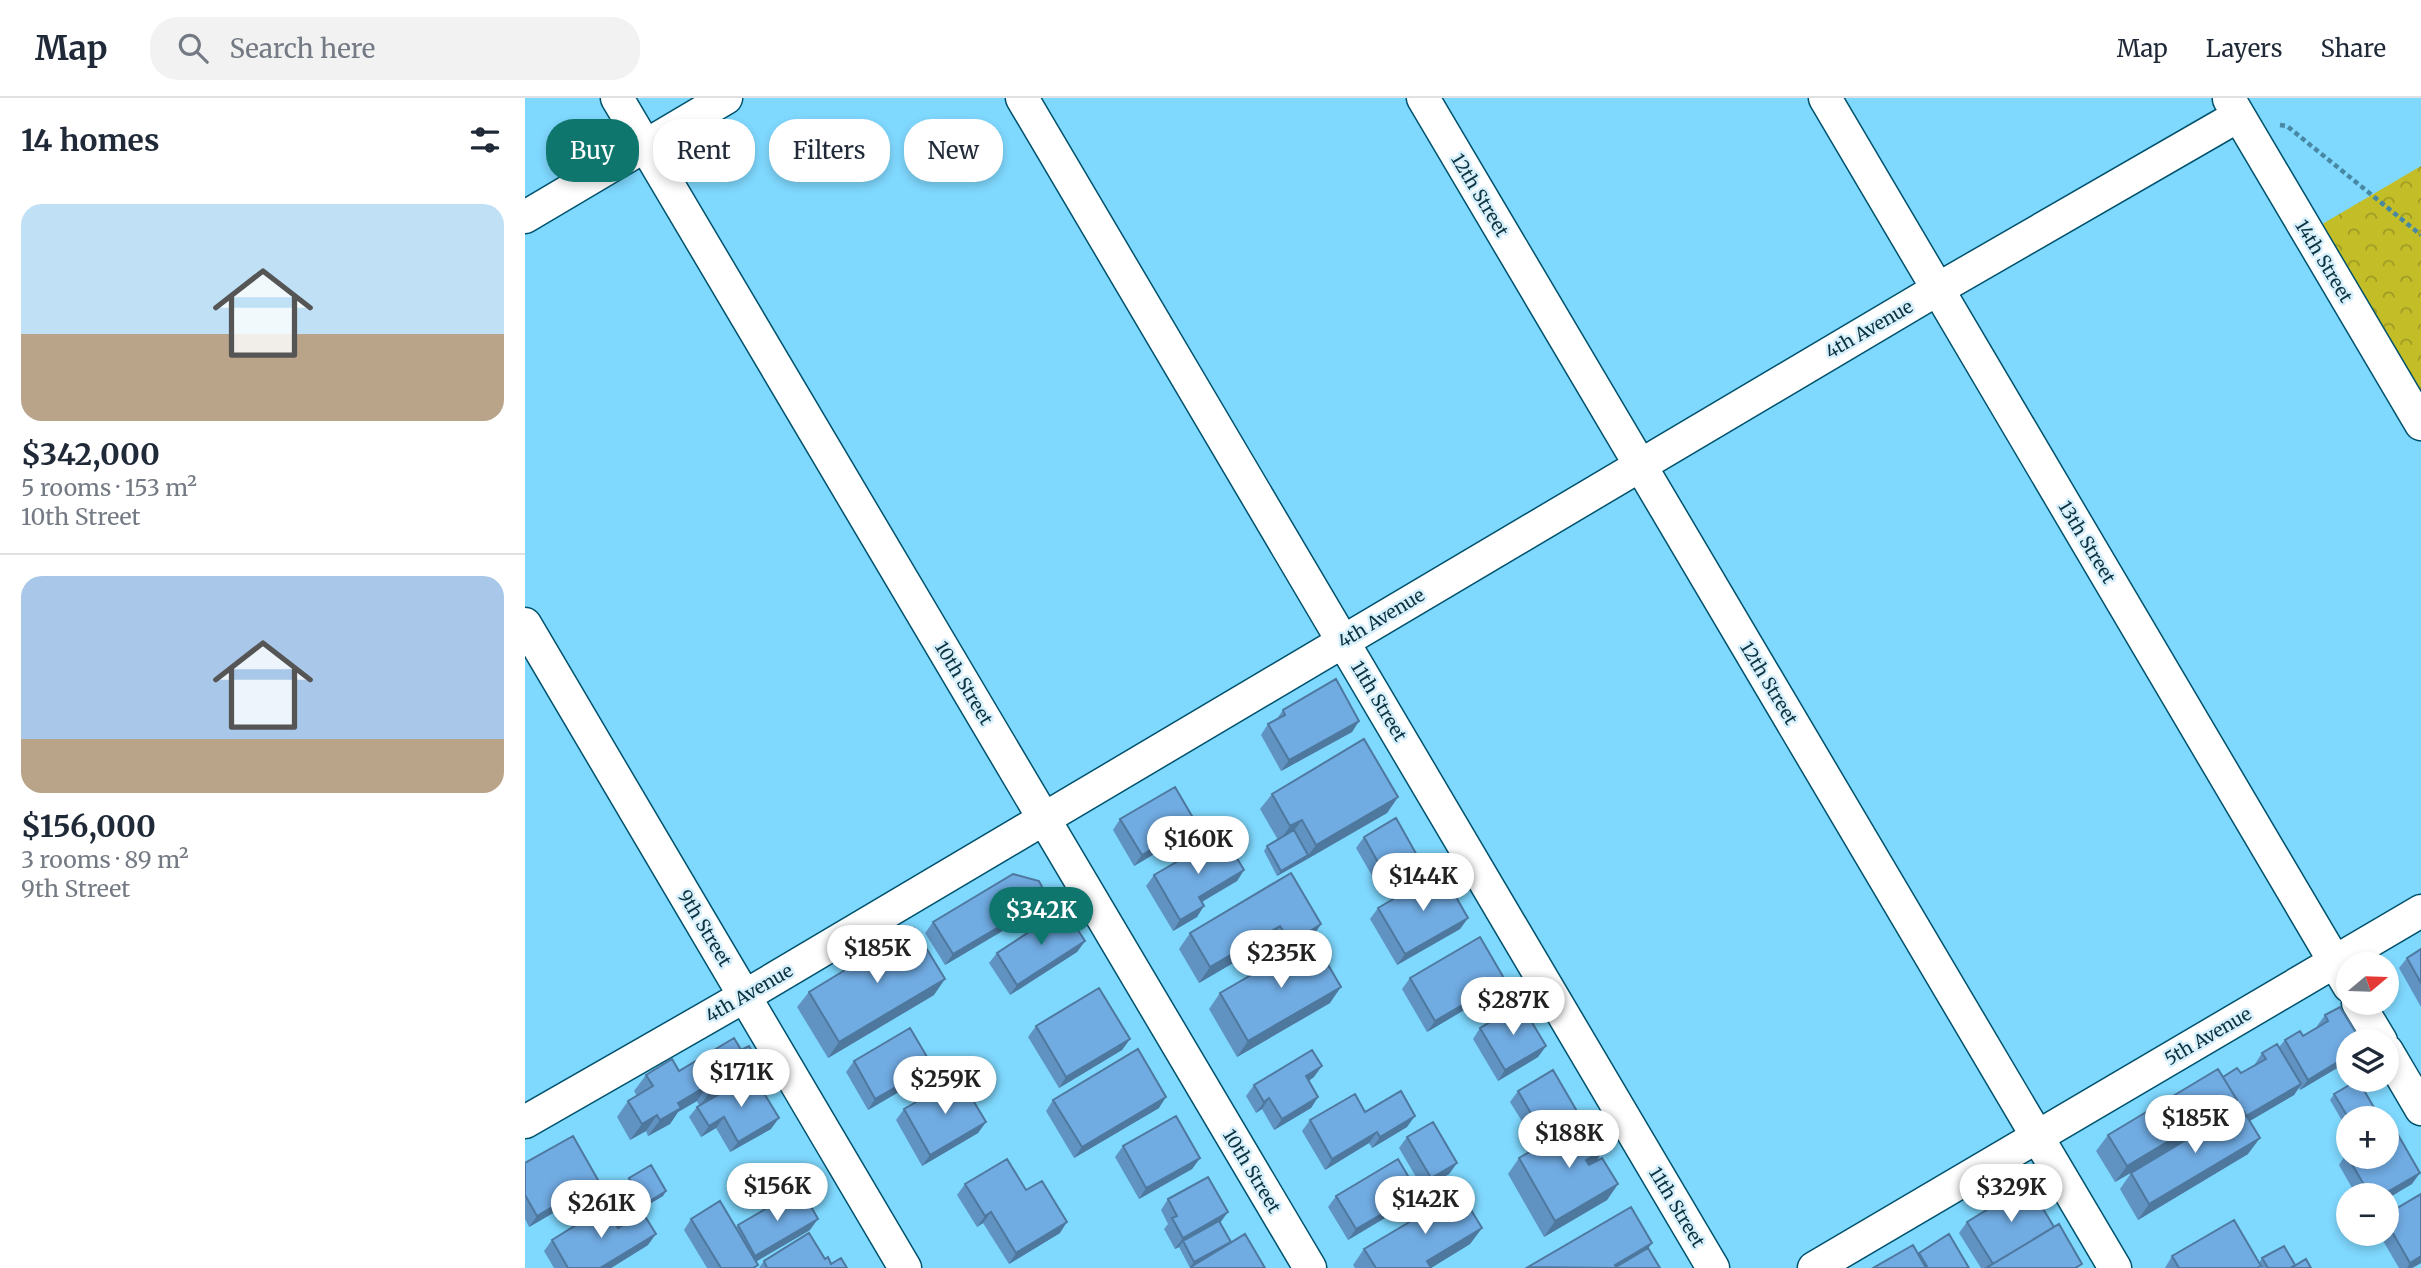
<!DOCTYPE html>
<meta charset="utf-8">
<style>
body{margin:0;font-family:Merriweather,serif;background:#f2f2f3;color:#1f2937;height:100vh;display:flex;flex-direction:column;font-size:26px;white-space:nowrap}
*{box-sizing:border-box;margin:0}
p{font-size:23px;color:#747a83}
.icon{flex:none;width:38px;height:38px;fill:none;stroke:currentColor;stroke-width:2;stroke-linecap:round;stroke-linejoin:round}
.map{position:relative;flex:1;overflow:hidden}
.drawer{display:flex;flex-direction:column;background:#fff;width:525px}
.drawer>*{flex:none}
.top-card{position:absolute;left:21px;top:21px;width:665px;height:63px;display:flex;gap:14px}
.needle{width:46px;rotate:71deg}
.fabs{position:absolute;left:1811px;top:854px;display:grid;gap:14px}
.fabs a{display:grid;place-items:center;width:63px;height:63px;border-radius:50%;background:#fff;box-shadow:0 4px 10px #0003;font-size:35px}
.price{position:absolute;translate:-50% -60px;padding:0 16px;border-radius:24px;background:#fff;color:#222;font-size:23px;line-height:46px;filter:drop-shadow(0 2px 4px #0008)}
.price::after{content:'';position:absolute;left:50%;top:42px;width:21px;height:16px;margin-left:-10px;background:inherit;clip-path:polygon(0 0,100% 0,50% 100%)}
.price.selected{background:#0f766e;color:#fff}
ul{padding:0;list-style:none}
li{display:grid;align-content:center;gap:14px;height:371px;padding:0 21px}
li+li{border-top:2px solid #e0e1e3}
li span{display:grid;place-items:center;height:217px;border-radius:21px;color:#555}
li>.icon{margin-inline-start:auto}
span .icon{width:126px;height:126px;fill:#fffc;stroke-width:1}
li b{font-size:30px}
h2{display:flex;justify-content:space-between;align-items:center;height:84px;padding:0 21px;font-size:30px}
.tag{padding:0 24px;border-radius:28px;background:#fff;box-shadow:0 4px 10px #0003;font-size:24px;line-height:63px}
.tag.selected{background:#0f766e;color:#fff}
header{display:flex;align-items:center;gap:42px;box-sizing:border-box;height:98px;padding:0 35px;background:#fff;border-bottom:2px solid #e0e1e3}
header strong{font-size:33px}
nav{display:flex;gap:38px;margin-inline-start:auto;font-size:24px}
.search{width:490px;height:63px;background:#f2f2f3;display:flex;align-items:center;gap:18px;box-sizing:border-box;padding:0 24px;border-radius:28px;color:#747a83;font-size:26px}
main{display:flex;flex:1;min-height:0}
.map>svg:first-child{display:block}
</style>
<header>
<strong>Map</strong>
<div class="search"><svg class="icon" aria-label="search" viewBox="0 0 24 24"><circle cx="10" cy="10" r="6"/><path d="M15 15l6 6"/></svg>Search here</div>
<nav><a>Map</a><a>Layers</a><a>Share</a></nav>
</header>
<main>
<section class="drawer">
<h2>14 homes<svg class="icon" aria-label="filters" viewBox="0 0 24 24"><path d="M4 7h16M4 17h16"/><circle cx="9" cy="7" r="2"/><circle cx="15" cy="17" r="2"/></svg></h2>
<ul>
<li><span style="background:linear-gradient(#bfe0f5 60%,#b9a48a 0)"><svg class="icon" aria-label="home" viewBox="0 0 24 24"><path d="M3 11l9-7 9 7M6 9v11h12V9"/></svg></span><div><b>$342,000</b><p>5 rooms · 153 m²</p><p>10th Street</p></div></li>
<li><span style="background:linear-gradient(#a9c7e8 75%,#b9a48a 0)"><svg class="icon" aria-label="home" viewBox="0 0 24 24"><path d="M3 11l9-7 9 7M6 9v11h12V9"/></svg></span><div><b>$156,000</b><p>3 rooms · 89 m²</p><p>9th Street</p></div></li>
</ul>
</section>
<div class="map">
<svg width="1896" height="1170" viewBox="0 0 1896 1170">
<defs>
<pattern id="forest-crowns" width="20" height="18" patternUnits="userSpaceOnUse" patternTransform="scale(1.75)"><rect width="20" height="18" fill="#c3be28"/><path d="M2 6a3 3 0 1 1 6 0M12 15a3 3 0 1 1 6 0" fill="none" stroke="#9d9b24"/></pattern>
</defs>
<rect width="100%" height="100%" fill="#7fd8fe"/>
<!-- forest -->
<path fill="url(#forest-crowns)" d="M 1896,68 L 1896,298 L 1794,128 Z"/>
<g fill="none" stroke-linecap="round" stroke-linejoin="round">
<!-- minor casing -->
<g stroke="#00526c" stroke-width="35">
<path id="minor" d="M 92,0 L 785,1170
M 497,0 L 1188,1170
M 898,0 L 1590,1170
M 1300,0 L 1824,888
M 1704,1 L 1896,326
M 0,119 L 201,0
M 0,526 L 380,1170
M 1833,905 L 1856,943
M 1862,953 L 1896,1011
M 0,1024 L 220,898 L 1413,191 L 1713,18
M 1289,1170 L 1896,813"/>
</g>
<!-- path -->
<path stroke="#4788a2" stroke-width="4.5" stroke-dasharray="5 3.5" stroke-linecap="butt" d="M 1755,27 L 1762,28 L 1896,137"/>
<!-- minor -->
<use href="#minor" stroke="#fff" stroke-width="32"/>
</g>
<!-- wall -->
<path fill="#6093c2" d="M 758,612 L 834,623 L 827,634 L 756,673 L 736,637 L 743,626 L 751,622 Z
M 747,696 L 873,699 L 862,715 L 752,778 L 739,753 L 742,748 L 753,742 L 735,711 Z
M 595,721 L 663,736 L 609,768 L 588,732 Z
M 839,739 L 885,769 L 853,788 L 831,750 Z
M 719,772 L 712,783 L 677,804 L 672,819 L 648,833 L 621,788 L 629,777 Z
M 766,775 L 796,826 L 786,842 L 805,905 L 712,959 L 684,911 L 695,895 L 754,860 L 744,844 L 674,885 L 654,851 L 665,835 Z
M 523,800 L 516,810 L 420,867 L 400,835 L 408,824 Z
M 853,810 L 943,820 L 935,831 L 872,867 L 845,821 Z
M 560,843 L 552,854 L 485,897 L 464,865 L 472,855 Z
M 1896,851 L 1896,909 L 1874,870 L 1882,860 Z
M 885,880 L 973,892 L 902,934 L 877,891 Z
M 284,894 L 409,897 L 303,960 L 272,909 Z
M 1800,917 L 1824,943 L 1824,963 L 1775,992 L 1774,990 L 1769,997 L 1724,1023 L 1723,1056 L 1613,1122 L 1595,1091 L 1606,1075 L 1590,1084 L 1571,1053 L 1583,1037 L 1698,979 L 1716,975 L 1730,967 L 1730,966 L 1737,955 L 1754,949 L 1760,942 L 1778,938 L 1793,929 L 1792,928 Z
M 511,928 L 605,941 L 597,952 L 534,990 L 503,939 Z
M 955,930 L 1021,948 L 1013,959 L 973,983 L 948,941 Z
M 216,952 L 238,971 L 234,977 L 230,980 L 246,1031 L 205,1054 L 191,1030 L 176,1039 L 164,1019 L 172,1009 L 174,1007 L 172,1003 L 153,1014 L 145,1026 L 123,1038 L 121,1033 L 105,1042 L 92,1019 L 103,1003 L 112,998 L 109,993 L 121,977 L 154,973 Z
M 329,963 L 405,964 L 418,972 L 411,983 L 389,996 L 384,988 L 343,1012 L 321,974 Z
M 789,979 L 784,983 L 793,999 L 786,1010 L 749,1032 L 737,1011 L 731,1015 L 721,998 L 729,987 Z
M 993,993 L 1045,1025 L 1011,1046 L 985,1004 Z
M 1809,996 L 1847,1019 L 1824,1020 L 1823,1033 L 1805,1002 Z
M 528,1002 L 634,1010 L 549,1060 L 521,1013 Z
M 379,1011 L 461,1024 L 453,1035 L 397,1068 L 371,1022 Z
M 840,1014 L 882,1029 L 847,1050 L 844,1045 L 800,1072 L 777,1033 L 785,1022 Z
M 882,1039 L 932,1065 L 924,1076 L 898,1091 L 874,1050 Z
M 598,1048 L 675,1060 L 667,1071 L 614,1101 L 590,1059 Z
M 1821,1056 L 1887,1086 L 1862,1097 L 1831,1097 L 1814,1067 Z
M 994,1060 L 1071,1063 L 1093,1086 L 1082,1102 L 1019,1139 L 983,1076 Z
M 0,1065 L 73,1082 L 66,1093 L 4,1129 L 0,1121 Z
M 104,1080 L 141,1093 L 138,1098 L 116,1111 L 100,1085 Z
M 440,1086 L 501,1092 L 535,1135 L 484,1166 L 458,1125 L 452,1129 L 432,1097 Z
M 1896,1096 L 1896,1165 L 1887,1170 L 1874,1170 L 1854,1136 L 1862,1136 L 1862,1116 Z
M 811,1098 L 885,1105 L 823,1142 L 803,1109 Z
M 643,1101 L 696,1125 L 706,1144 L 704,1146 L 740,1170 L 665,1170 L 654,1149 L 650,1151 L 639,1131 L 643,1126 L 636,1112 Z
M 82,1111 L 112,1118 L 123,1147 L 86,1170 L 29,1170 L 19,1153 L 27,1142 Z
M 166,1121 L 211,1129 L 213,1127 L 285,1132 L 231,1163 L 231,1170 L 182,1170 L 159,1132 Z
M 1442,1124 L 1554,1170 L 1456,1170 L 1434,1135 Z
M 957,1130 L 945,1146 L 906,1170 L 830,1170 L 828,1167 L 839,1151 Z
M 1647,1158 L 1734,1165 L 1737,1160 L 1786,1170 L 1736,1170 L 1735,1168 L 1734,1170 L 1640,1170 Z
M 300,1161 L 306,1166 L 322,1170 L 234,1170 L 239,1163 Z"/>
<!-- shaded-wall -->
<path fill="#4e789e" d="M 834,623 L 827,634 L 756,673 L 764,662 Z
M 873,699 L 862,715 L 779,763 L 791,747 Z
M 777,722 L 765,738 L 754,744 L 765,728 Z
M 671,725 L 663,736 L 609,768 L 617,757 Z
M 783,757 L 779,763 L 752,778 L 756,773 Z
M 893,759 L 885,769 L 853,788 L 860,777 Z
M 719,772 L 712,783 L 666,810 L 674,799 Z
M 523,800 L 516,810 L 420,867 L 428,856 Z
M 679,808 L 672,819 L 648,833 L 655,822 Z
M 943,820 L 935,831 L 872,867 L 880,856 Z
M 796,826 L 785,842 L 754,861 L 766,845 Z
M 755,828 L 744,844 L 674,885 L 685,869 Z
M 560,843 L 552,854 L 485,897 L 492,887 Z
M 420,881 L 409,897 L 303,960 L 314,944 Z
M 980,882 L 973,892 L 902,934 L 910,923 Z
M 816,889 L 805,905 L 712,959 L 723,943 Z
M 605,941 L 597,952 L 534,990 L 541,979 Z
M 1021,948 L 1013,959 L 973,983 L 980,972 Z
M 1824,957 L 1824,963 L 1775,992 L 1783,982 Z
M 797,968 L 789,979 L 773,989 L 781,978 Z
M 238,971 L 234,977 L 198,998 L 210,982 L 228,972 Z
M 418,972 L 411,983 L 389,996 L 396,985 Z
M 392,977 L 384,988 L 343,1012 L 350,1001 Z
M 208,979 L 196,995 L 175,1008 L 186,992 Z
M 1776,986 L 1769,997 L 1713,1030 L 1720,1019 Z
M 183,987 L 172,1003 L 153,1014 L 145,1026 L 123,1038 L 135,1022 L 153,1005 Z
M 641,999 L 634,1010 L 549,1060 L 557,1049 Z
M 793,999 L 786,1010 L 749,1032 L 757,1021 Z
M 744,1000 L 737,1011 L 731,1015 L 739,1004 Z
M 1712,1002 L 1701,1018 L 1590,1084 L 1602,1068 Z
M 1851,1013 L 1847,1019 L 1845,1020 L 1839,1020 Z
M 1053,1015 L 1045,1025 L 1011,1046 L 1018,1036 Z
M 132,1017 L 121,1033 L 105,1042 L 117,1026 Z
M 890,1018 L 882,1029 L 847,1050 L 855,1039 Z
M 199,1019 L 191,1030 L 176,1039 L 184,1028 Z
M 254,1020 L 246,1031 L 205,1054 L 213,1044 Z
M 461,1024 L 453,1035 L 397,1068 L 405,1057 Z
M 852,1034 L 844,1045 L 800,1072 L 807,1061 Z
M 1735,1040 L 1723,1056 L 1613,1122 L 1624,1106 Z
M 1079,1052 L 1068,1068 L 1050,1078 L 1061,1062 Z
M 675,1060 L 667,1071 L 614,1101 L 621,1090 Z
M 932,1065 L 924,1076 L 898,1091 L 906,1080 Z
M 1895,1075 L 1887,1086 L 1862,1101 L 1862,1097 L 1857,1097 Z
M 73,1082 L 66,1093 L 4,1129 L 12,1118 Z
M 1093,1086 L 1082,1102 L 1019,1139 L 1030,1123 Z
M 141,1093 L 138,1098 L 116,1111 L 120,1106 Z
M 893,1095 L 885,1105 L 823,1142 L 831,1131 Z
M 466,1114 L 458,1125 L 452,1129 L 460,1118 Z
M 703,1114 L 695,1125 L 658,1143 L 654,1149 L 650,1151 L 658,1140 Z
M 293,1121 L 285,1132 L 222,1169 L 230,1158 Z
M 542,1124 L 535,1135 L 484,1166 L 491,1155 Z
M 957,1130 L 945,1146 L 906,1170 L 902,1163 Z
M 131,1136 L 123,1147 L 86,1170 L 75,1170 Z
M 706,1144 L 702,1149 L 665,1170 L 669,1164 Z
M 1127,1145 L 1116,1161 L 1087,1170 L 1090,1167 Z
M 1896,1158 L 1896,1165 L 1887,1170 L 1882,1170 L 1885,1165 Z"/>
<!-- building -->
<path fill="#70abe2" stroke="#4e789e" stroke-width="2" d="M 811,581 L 834,623 L 764,662 L 743,626 L 760,617 L 758,612 Z
M 839,641 L 873,699 L 791,747 L 777,722 L 765,728 L 747,696 Z
M 650,689 L 671,725 L 617,757 L 595,721 Z
M 871,720 L 893,759 L 860,777 L 839,739 Z
M 769,732 L 783,757 L 756,773 L 742,748 Z
M 698,737 L 719,772 L 674,799 L 679,808 L 655,822 L 629,777 Z
M 916,773 L 943,820 L 880,856 L 853,810 Z
M 766,775 L 796,826 L 766,845 L 755,828 L 685,869 L 665,835 Z
M 488,776 L 514,783 L 523,800 L 428,856 L 408,824 Z
M 539,811 L 560,843 L 492,887 L 472,855 Z
M 389,830 L 420,881 L 314,944 L 284,894 Z
M 955,839 L 980,882 L 910,923 L 885,880 Z
M 788,841 L 816,889 L 723,943 L 695,895 Z
M 1896,851 L 1896,885 L 1882,860 Z
M 574,890 L 605,941 L 541,979 L 511,928 Z
M 996,906 L 1021,948 L 980,972 L 955,930 Z
M 1815,909 L 1836,943 L 1824,943 L 1824,957 L 1783,982 L 1760,942 L 1775,933 L 1778,938 L 1803,923 L 1800,917 Z
M 385,930 L 405,964 L 412,960 L 418,972 L 396,985 L 392,977 L 350,1001 L 329,963 Z
M 209,940 L 228,972 L 210,982 L 208,979 L 186,992 L 183,987 L 153,1005 L 156,1010 L 135,1022 L 132,1017 L 117,1026 L 103,1003 L 128,988 L 121,977 L 147,961 L 154,973 Z
M 1752,946 L 1776,986 L 1721,1018 L 1716,1009 L 1715,1009 L 1711,1003 L 1712,1002 L 1698,979 L 1712,970 L 1716,975 L 1741,961 L 1737,955 Z
M 224,948 L 238,971 L 221,981 L 228,972 L 216,952 Z
M 613,951 L 641,999 L 557,1049 L 528,1002 Z
M 787,952 L 797,968 L 781,978 L 793,999 L 757,1021 L 744,1000 L 739,1004 L 729,987 Z
M 1693,971 L 1712,1002 L 1602,1068 L 1583,1037 Z
M 1028,972 L 1053,1015 L 1018,1036 L 993,993 Z
M 228,977 L 254,1020 L 213,1044 L 199,1019 L 184,1028 L 172,1009 Z
M 434,979 L 461,1024 L 405,1057 L 379,1011 Z
M 1833,982 L 1851,1013 L 1839,1020 L 1824,1020 L 1824,1021 L 1809,996 Z
M 876,993 L 890,1018 L 855,1039 L 852,1034 L 807,1061 L 785,1022 L 830,996 L 840,1014 Z
M 1716,1009 L 1735,1040 L 1624,1106 L 1606,1075 Z
M 651,1018 L 675,1060 L 621,1090 L 598,1048 Z
M 1061,1021 L 1079,1052 L 1061,1062 L 1064,1067 L 1077,1060 L 1093,1086 L 1030,1123 L 994,1060 Z
M 908,1024 L 932,1065 L 906,1080 L 882,1039 Z
M 1868,1028 L 1895,1075 L 1857,1097 L 1845,1097 L 1821,1056 L 1824,1055 L 1824,1059 L 1862,1059 L 1862,1032 Z
M 48,1038 L 73,1082 L 12,1118 L 0,1097 L 0,1065 Z
M 482,1061 L 501,1092 L 517,1083 L 542,1124 L 491,1155 L 466,1114 L 460,1118 L 440,1086 Z
M 873,1061 L 893,1095 L 831,1131 L 811,1098 Z
M 126,1067 L 141,1093 L 120,1106 L 104,1080 Z
M 683,1079 L 703,1114 L 658,1140 L 647,1120 L 652,1118 L 643,1101 Z
M 1499,1089 L 1506,1091 L 1529,1129 L 1468,1166 L 1442,1124 Z
M 935,1094 L 957,1130 L 902,1163 L 906,1170 L 851,1170 L 839,1151 Z
M 266,1096 L 270,1104 L 280,1098 L 293,1121 L 230,1158 L 213,1127 Z
M 1896,1096 L 1896,1158 L 1885,1165 L 1862,1125 L 1862,1116 Z
M 101,1099 L 112,1118 L 93,1130 L 82,1111 Z
M 195,1103 L 233,1167 L 228,1170 L 196,1170 L 166,1121 Z
M 80,1109 L 93,1130 L 118,1115 L 131,1136 L 75,1170 L 43,1170 L 27,1142 Z
M 1106,1109 L 1127,1145 L 1090,1167 L 1092,1170 L 1003,1169 Z
M 1709,1122 L 1736,1168 L 1732,1170 L 1654,1170 L 1647,1158 Z
M 694,1123 L 706,1144 L 669,1164 L 658,1143 Z
M 1534,1126 L 1557,1166 L 1550,1170 L 1461,1170 Z
M 284,1135 L 300,1161 L 303,1159 L 306,1166 L 316,1160 L 322,1170 L 242,1170 L 239,1163 Z
M 720,1136 L 740,1170 L 666,1170 L 666,1169 Z
M 1424,1136 L 1444,1170 L 1403,1170 L 1394,1155 Z
M 1388,1147 L 1401,1170 L 1348,1170 Z
M 1759,1148 L 1770,1167 L 1765,1170 L 1743,1170 L 1737,1160 Z
M 1123,1150 L 1135,1170 L 1092,1170 L 1091,1169 Z
M 1781,1161 L 1786,1170 L 1766,1170 Z"/>
<g text-anchor="middle" dominant-baseline="central" stroke-width="5" stroke-linejoin="round" paint-order="stroke">
<!-- street labels -->
<g font-size="18" fill="#0b3341" stroke="#d7f0fc">
<text transform="translate(955 97) rotate(59)">12th Street</text>
<text transform="translate(1799 163) rotate(59)">14th Street</text>
<text transform="translate(1344 231) rotate(-30)">4th Avenue</text>
<text transform="translate(1562 444) rotate(59)">13th Street</text>
<text transform="translate(856 520) rotate(-31)">4th Avenue</text>
<text transform="translate(439 585) rotate(59)">10th Street</text>
<text transform="translate(1244 585) rotate(59)">12th Street</text>
<text transform="translate(854 603) rotate(59)">11th Street</text>
<text transform="translate(180 830) rotate(59)">9th Street</text>
<text transform="translate(224 895) rotate(-30)">4th Avenue</text>
<text transform="translate(1683 938) rotate(-30)">5th Avenue</text>
<text transform="translate(727 1073) rotate(59)">10th Street</text>
<text transform="translate(1152 1109) rotate(59)">11th Street</text>
</g>
</g>
</svg>
<div class="fabs">
<a><svg class="needle" viewBox="-14 -14 28 28"><path d="M0-13l5 13h-10z" fill="#e53935"/><path d="M0 13l5-13h-10z" fill="#747a83"/></svg></a>
<a><svg class="icon" aria-label="layers" viewBox="0 0 24 24"><path d="M12 4l9 5-9 5-9-5zM3 14l9 5 9-5"/></svg></a>
<a>+</a>
<a>−</a>
</div>
<b class="price" style="left:673px;top:778px">$160K</b>
<b class="price" style="left:898px;top:815px">$144K</b>
<b class="price selected" style="left:516px;top:849px">$342K</b>
<b class="price" style="left:352px;top:887px">$185K</b>
<b class="price" style="left:756px;top:892px">$235K</b>
<b class="price" style="left:988px;top:939px">$287K</b>
<b class="price" style="left:216px;top:1011px">$171K</b>
<b class="price" style="left:420px;top:1018px">$259K</b>
<b class="price" style="left:1670px;top:1057px">$185K</b>
<b class="price" style="left:1044px;top:1072px">$188K</b>
<b class="price" style="left:252px;top:1125px">$156K</b>
<b class="price" style="left:1486px;top:1126px">$329K</b>
<b class="price" style="left:900px;top:1138px">$142K</b>
<b class="price" style="left:76px;top:1142px">$261K</b>
<div class="top-card">
<a class="tag selected">Buy</a>
<a class="tag">Rent</a>
<a class="tag">Filters</a>
<a class="tag">New</a>
</div>
</div>
</main>
